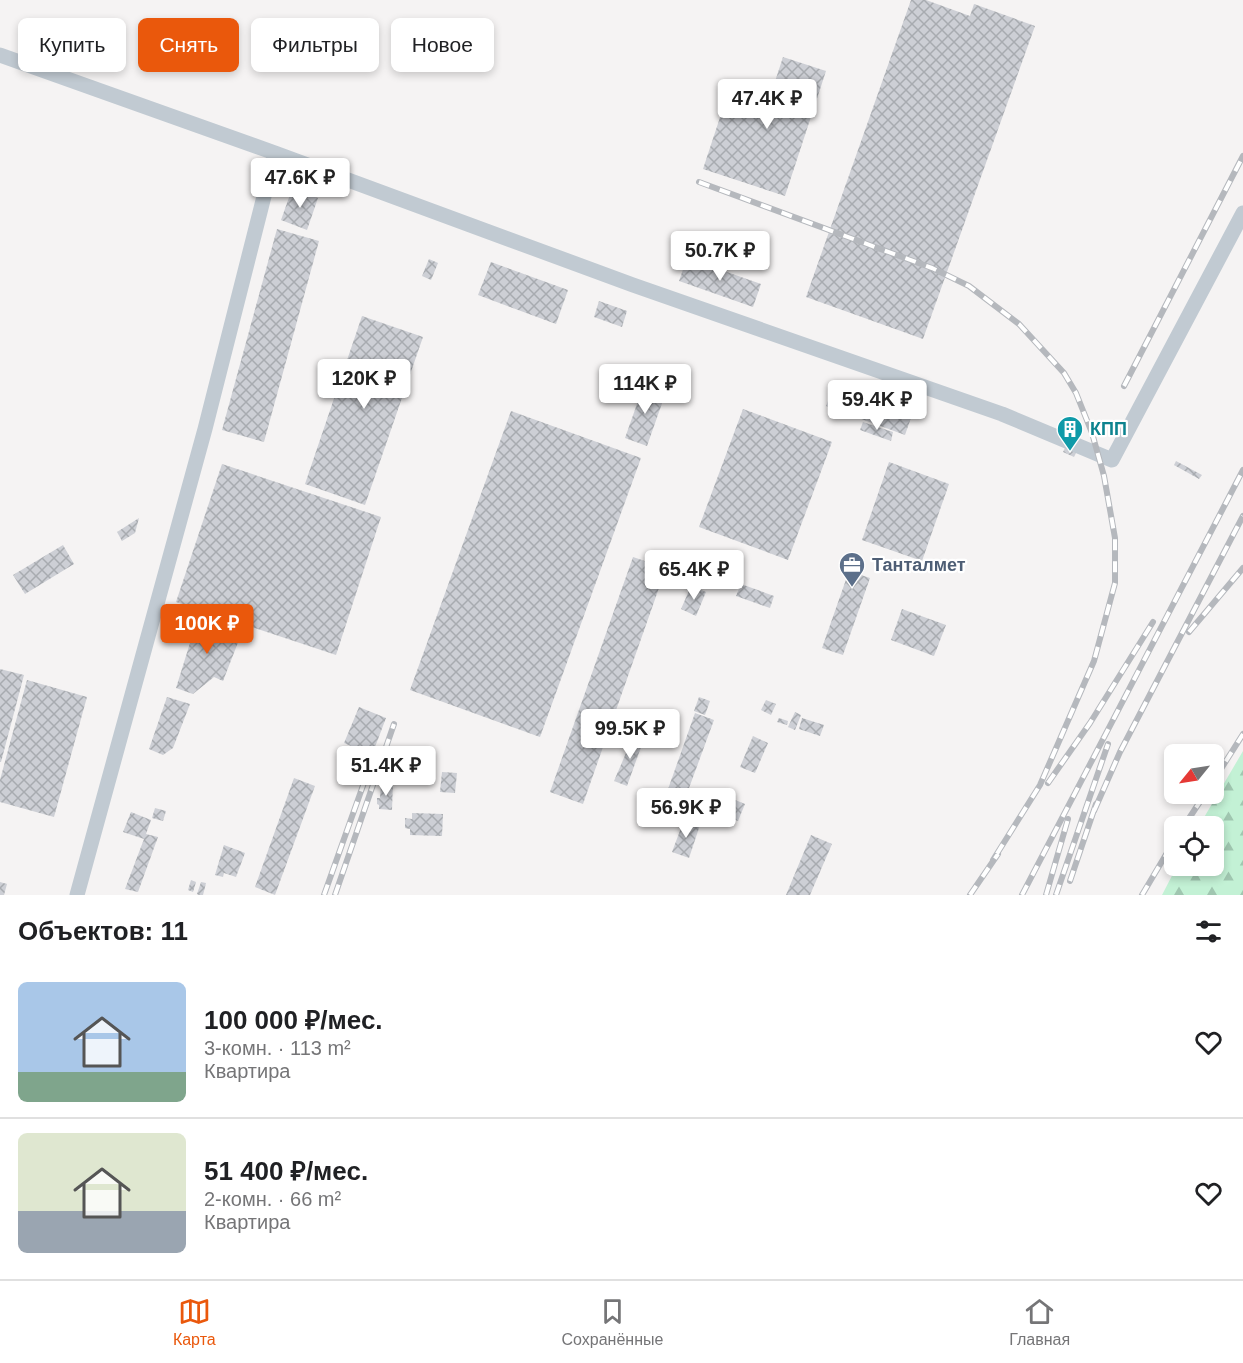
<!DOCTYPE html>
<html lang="ru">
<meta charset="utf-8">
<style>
body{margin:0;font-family:Arial,sans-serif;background:#f2f2f2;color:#202124;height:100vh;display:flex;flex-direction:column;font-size:22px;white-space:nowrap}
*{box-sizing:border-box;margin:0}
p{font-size:20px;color:#757577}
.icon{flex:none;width:33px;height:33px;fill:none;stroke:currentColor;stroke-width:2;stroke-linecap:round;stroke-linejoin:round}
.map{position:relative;height:895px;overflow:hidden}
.panel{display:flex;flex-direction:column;background:#fff;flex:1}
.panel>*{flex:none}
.hud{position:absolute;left:18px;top:18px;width:600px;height:54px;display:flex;gap:12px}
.needle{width:39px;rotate:240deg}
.fabs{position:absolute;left:1164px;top:744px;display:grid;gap:12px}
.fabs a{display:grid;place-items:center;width:60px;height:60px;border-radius:9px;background:#fff;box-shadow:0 3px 9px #0003;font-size:30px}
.price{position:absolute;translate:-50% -51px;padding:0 14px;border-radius:6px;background:#fff;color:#222;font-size:20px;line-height:39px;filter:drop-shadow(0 2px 3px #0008)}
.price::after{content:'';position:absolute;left:50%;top:36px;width:18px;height:14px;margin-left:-9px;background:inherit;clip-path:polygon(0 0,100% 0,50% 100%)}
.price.active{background:#ea580c;color:#fff}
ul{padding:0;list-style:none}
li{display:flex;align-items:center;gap:18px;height:150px;padding:0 18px}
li+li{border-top:2px solid #e0e0e0}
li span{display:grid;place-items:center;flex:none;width:168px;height:120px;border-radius:9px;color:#555}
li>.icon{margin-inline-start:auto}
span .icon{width:72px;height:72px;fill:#fffc;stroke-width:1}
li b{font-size:26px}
h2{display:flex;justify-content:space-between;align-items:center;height:72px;padding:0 18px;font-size:26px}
.tag{padding:0 21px;border-radius:9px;background:#fff;box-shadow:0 3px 9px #0003;font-size:21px;line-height:54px}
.tag.active{background:#ea580c;color:#fff}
.tab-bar{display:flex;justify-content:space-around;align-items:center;height:84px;border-top:2px solid #e0e0e0;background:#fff;font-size:16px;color:#757577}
.tab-bar a{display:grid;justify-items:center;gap:3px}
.tab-bar .active{color:#ea580c}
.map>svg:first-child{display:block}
</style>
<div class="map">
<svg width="1243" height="895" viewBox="0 0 1243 895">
<defs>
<pattern id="forest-firs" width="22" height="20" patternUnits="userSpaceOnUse" patternTransform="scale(1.5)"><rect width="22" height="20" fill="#c3f1d5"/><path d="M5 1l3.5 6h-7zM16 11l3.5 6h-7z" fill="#a0c6b0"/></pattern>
<pattern id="building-cross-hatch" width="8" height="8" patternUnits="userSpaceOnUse" patternTransform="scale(1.5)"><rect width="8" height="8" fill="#cdcfd5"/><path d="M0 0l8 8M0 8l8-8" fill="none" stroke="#a8abb0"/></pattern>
</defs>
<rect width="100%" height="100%" fill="#f5f3f3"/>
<!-- forest -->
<path fill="url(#forest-firs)" d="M 1243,751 L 1243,895 L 1162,895 L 1177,866 L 1214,866 L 1214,826 L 1199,826 Z"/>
<!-- building -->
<path fill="url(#building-cross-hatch)" d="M 911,0 L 926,0 L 970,16 L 974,4 L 1035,26 L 923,339 L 806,297 Z
M 783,57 L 826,71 L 785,196 L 703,169 L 728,93 L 767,106 Z
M 292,189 L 318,198 L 307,230 L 281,220 Z
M 277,229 L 319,241 L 264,442 L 222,430 Z
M 687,258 L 761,284 L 753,307 L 679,281 Z
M 429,259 L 438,263 L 431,280 L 422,276 Z
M 491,262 L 568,290 L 556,324 L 478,295 Z
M 599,301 L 627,311 L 622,327 L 594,317 Z
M 362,316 L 423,337 L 365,505 L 305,484 Z
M 835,383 L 913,412 L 905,435 L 826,406 Z
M 644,384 L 666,392 L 647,446 L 625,438 Z
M 743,409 L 832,442 L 788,560 L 699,527 Z
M 511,411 L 641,458 L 540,737 L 410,690 Z
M 863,422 L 893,432 L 891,441 L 860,430 Z
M 1066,446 L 1077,451 L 1074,457 L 1063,452 Z
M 1176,461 L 1202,475 L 1199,479 L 1174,465 Z
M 889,462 L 949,484 L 922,561 L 862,540 Z
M 222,464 L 381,517 L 336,655 L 176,602 Z
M 139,518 L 135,533 L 122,541 L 117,532 Z
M 63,545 L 74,564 L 25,594 L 13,575 Z
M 633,557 L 666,568 L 583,804 L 550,792 Z
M 849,571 L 870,578 L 843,655 L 822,648 Z
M 741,584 L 774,596 L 770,608 L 736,596 Z
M 691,586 L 706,592 L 696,616 L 681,609 Z
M 902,609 L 946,625 L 934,656 L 891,640 Z
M 199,614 L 224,622 L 221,632 L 239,640 L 223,681 L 214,677 L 193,694 L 176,688 Z
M 0,669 L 24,675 L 1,762 L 0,762 Z
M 27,680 L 87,697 L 54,817 L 0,802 L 0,780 Z
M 167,697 L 190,704 L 173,748 L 163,755 L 149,749 Z
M 699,697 L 710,701 L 705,715 L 694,711 Z
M 766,700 L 776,704 L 771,715 L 761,710 Z
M 359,707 L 386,718 L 372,755 L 344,743 Z
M 795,712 L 801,715 L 795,730 L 788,727 Z
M 695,713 L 714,720 L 685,799 L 667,792 Z
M 779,718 L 788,721 L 787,725 L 777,722 Z
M 802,718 L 824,725 L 820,736 L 799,729 Z
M 635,732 L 645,736 L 627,786 L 614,781 Z
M 753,736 L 768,743 L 755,773 L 740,767 Z
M 442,772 L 457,773 L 455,793 L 440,792 Z
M 294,778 L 315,786 L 275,895 L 255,887 Z
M 381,783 L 393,783 L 392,810 L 379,809 L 379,805 L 377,804 L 377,798 L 380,798 Z
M 723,795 L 745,804 L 738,821 L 716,813 Z
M 155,808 L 166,811 L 163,821 L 152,818 Z
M 131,812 L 151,820 L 146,834 L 158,837 L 138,892 L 125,889 L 144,839 L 123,832 Z
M 412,813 L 443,814 L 442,836 L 410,835 L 410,829 L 405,828 L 405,818 L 412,819 Z
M 684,820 L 700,825 L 689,858 L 672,852 Z
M 811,835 L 832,844 L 810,895 L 786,895 Z
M 224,845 L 245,853 L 236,877 L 224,873 L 223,877 L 215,875 Z
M 191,880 L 196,882 L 193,892 L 188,890 Z
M 0,882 L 7,884 L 4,895 L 0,895 Z
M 201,882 L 206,883 L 203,895 L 199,895 L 197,894 Z"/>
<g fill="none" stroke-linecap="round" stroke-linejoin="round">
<!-- minor -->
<path stroke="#c1cad2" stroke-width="15" d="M 0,55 L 275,153 L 205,429 L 77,895
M 275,153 L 633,285 L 1002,414 L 1112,460 L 1243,213"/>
<!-- rail casing -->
<g stroke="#b5b8bd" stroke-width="6">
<path id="rail" d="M 699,182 L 932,268 L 969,286 L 1019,324 L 1064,373 L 1076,393 L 1092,433 L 1104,476 L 1115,538 L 1115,583 L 1094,661 L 1040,785 L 993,860
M 1124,386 L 1243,156
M 1189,632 L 1243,568
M 1214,780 L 1243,734
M 1048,783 L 1090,723 L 1153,622
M 1094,811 L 1120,752 L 1243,516
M 1184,826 L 1205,794
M 1070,881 L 1096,804
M 324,895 L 370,766
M 335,895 L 394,724
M 970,895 L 998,854
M 1022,895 L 1243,470
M 1046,895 L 1068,819
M 1056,895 L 1108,744
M 1142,895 L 1174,841"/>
</g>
<!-- rail -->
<use href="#rail" stroke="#fff" stroke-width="4" stroke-dasharray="11" stroke-linecap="butt"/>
</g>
<!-- icons -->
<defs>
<g id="building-pin" transform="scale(1.35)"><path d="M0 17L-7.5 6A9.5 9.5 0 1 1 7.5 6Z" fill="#0f9aa8" stroke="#fff"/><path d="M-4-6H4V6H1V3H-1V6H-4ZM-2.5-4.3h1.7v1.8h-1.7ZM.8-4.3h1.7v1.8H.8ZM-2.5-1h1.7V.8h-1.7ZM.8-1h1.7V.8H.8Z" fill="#fff"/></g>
<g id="office-pin" transform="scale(1.35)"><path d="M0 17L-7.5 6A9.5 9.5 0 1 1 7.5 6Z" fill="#5c6f8a" stroke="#fff"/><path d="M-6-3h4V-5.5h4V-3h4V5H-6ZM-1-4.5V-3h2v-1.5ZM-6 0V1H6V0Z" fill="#fff"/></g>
</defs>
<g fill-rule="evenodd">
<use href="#building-pin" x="1070" y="429"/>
<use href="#office-pin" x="852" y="565"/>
</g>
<g text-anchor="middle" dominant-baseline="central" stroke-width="4.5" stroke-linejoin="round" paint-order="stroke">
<!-- culture labels -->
<g font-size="18" font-weight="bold" fill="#0d838f" stroke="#fff" text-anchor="start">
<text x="1090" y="429">КПП</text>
</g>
<!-- service labels -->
<g font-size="18" font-weight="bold" fill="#4e5e75" stroke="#fff" text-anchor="start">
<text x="872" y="565">Танталмет</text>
</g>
</g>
</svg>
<div class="fabs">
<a><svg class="needle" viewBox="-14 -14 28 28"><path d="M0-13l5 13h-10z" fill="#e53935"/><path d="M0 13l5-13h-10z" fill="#757577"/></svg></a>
<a><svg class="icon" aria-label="locate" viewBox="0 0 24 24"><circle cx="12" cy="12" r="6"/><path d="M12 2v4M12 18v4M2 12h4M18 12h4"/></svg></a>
</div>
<b class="price" style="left:767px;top:130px">47.4K ₽</b>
<b class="price" style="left:300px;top:209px">47.6K ₽</b>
<b class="price" style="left:720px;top:282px">50.7K ₽</b>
<b class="price" style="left:364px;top:410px">120K ₽</b>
<b class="price" style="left:645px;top:415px">114K ₽</b>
<b class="price" style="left:877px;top:431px">59.4K ₽</b>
<b class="price" style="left:694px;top:601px">65.4K ₽</b>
<b class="price active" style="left:207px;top:655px">100K ₽</b>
<b class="price" style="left:630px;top:760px">99.5K ₽</b>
<b class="price" style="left:386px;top:797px">51.4K ₽</b>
<b class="price" style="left:686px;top:839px">56.9K ₽</b>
<div class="hud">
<a class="tag">Купить</a>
<a class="tag active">Снять</a>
<a class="tag">Фильтры</a>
<a class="tag">Новое</a>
</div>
</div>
<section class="panel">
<h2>Объектов: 11<svg class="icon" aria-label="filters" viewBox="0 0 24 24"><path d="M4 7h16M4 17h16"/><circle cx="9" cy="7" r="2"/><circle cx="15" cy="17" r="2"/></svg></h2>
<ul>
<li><span style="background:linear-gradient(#a9c7e8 75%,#7fa58c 0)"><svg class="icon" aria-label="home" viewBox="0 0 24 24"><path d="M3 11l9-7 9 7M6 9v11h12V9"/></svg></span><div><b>100 000 ₽/мес.</b><p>3-комн. · 113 m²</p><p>Квартира</p></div><svg class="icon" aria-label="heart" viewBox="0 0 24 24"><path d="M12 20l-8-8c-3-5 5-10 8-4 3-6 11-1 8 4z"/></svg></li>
<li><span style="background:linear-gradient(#dfe7d0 65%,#9aa5b1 0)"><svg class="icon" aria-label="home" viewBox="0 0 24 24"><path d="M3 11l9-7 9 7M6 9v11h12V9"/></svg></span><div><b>51 400 ₽/мес.</b><p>2-комн. · 66 m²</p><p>Квартира</p></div><svg class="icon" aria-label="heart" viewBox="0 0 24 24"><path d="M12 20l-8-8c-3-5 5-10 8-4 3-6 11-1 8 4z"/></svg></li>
</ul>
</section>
<nav class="tab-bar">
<a class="active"><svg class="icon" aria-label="map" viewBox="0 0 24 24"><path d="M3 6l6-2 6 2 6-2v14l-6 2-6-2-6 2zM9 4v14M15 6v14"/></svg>Карта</a>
<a><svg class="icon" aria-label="saved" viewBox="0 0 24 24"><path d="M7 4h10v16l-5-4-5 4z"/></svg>Сохранённые</a>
<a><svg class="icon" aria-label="home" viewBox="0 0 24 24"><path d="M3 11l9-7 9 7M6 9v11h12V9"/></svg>Главная</a>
</nav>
